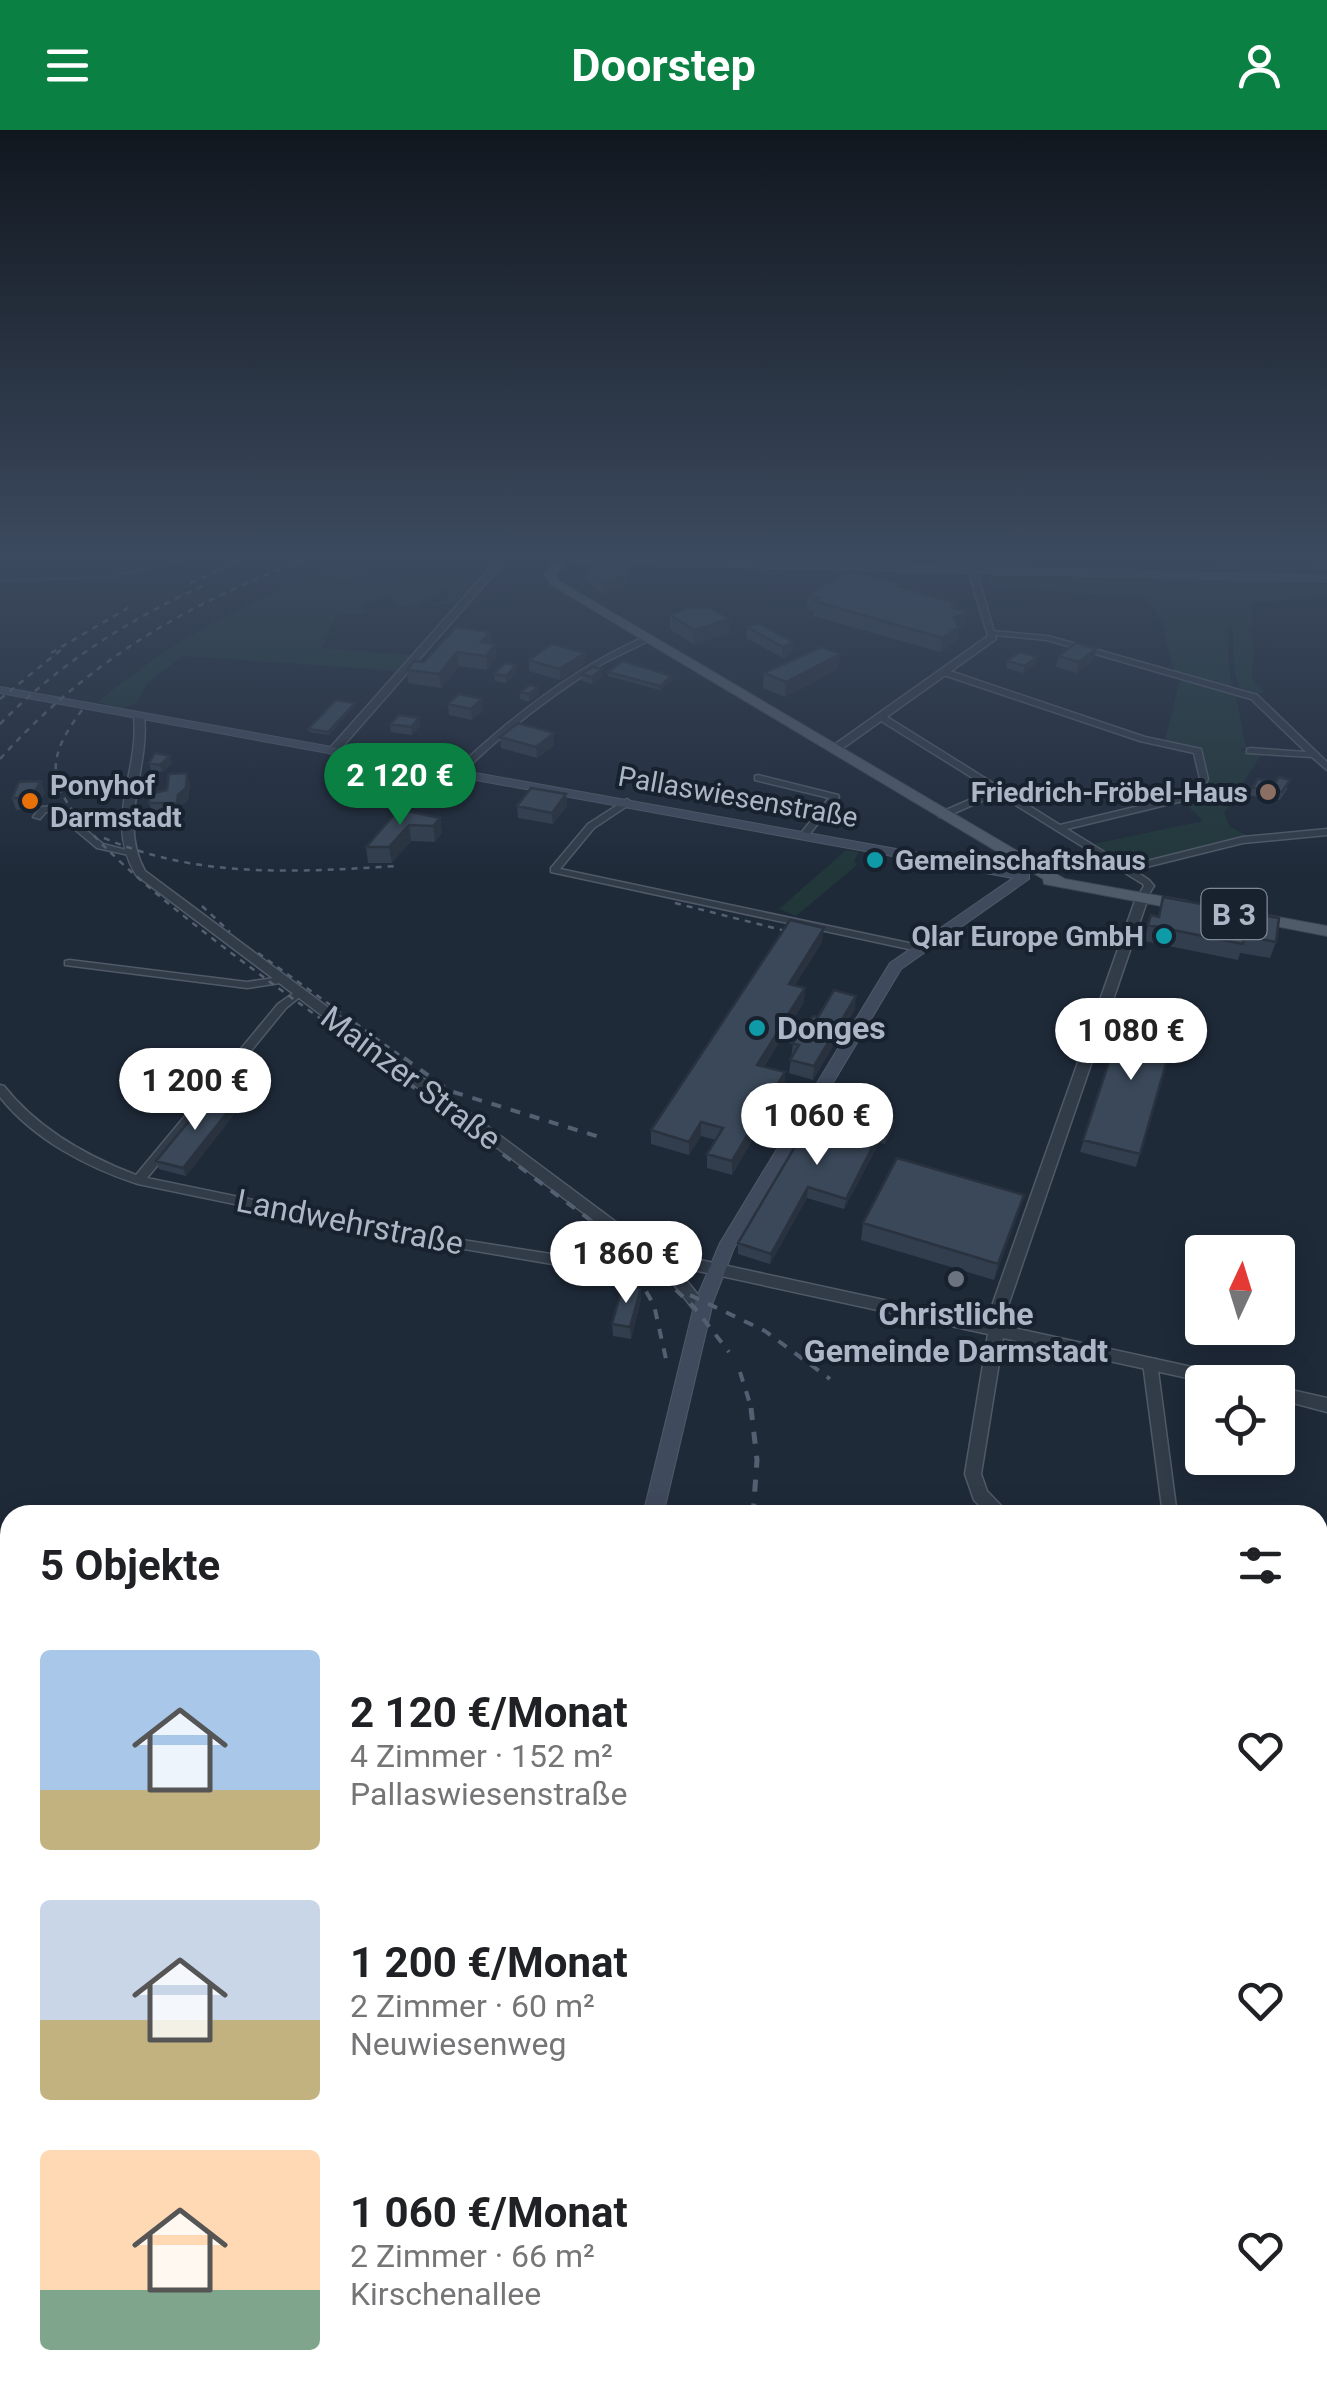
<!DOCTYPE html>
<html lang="de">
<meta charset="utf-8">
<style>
body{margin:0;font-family:Roboto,sans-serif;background:#f2f2f2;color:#202124;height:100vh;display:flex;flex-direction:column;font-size:38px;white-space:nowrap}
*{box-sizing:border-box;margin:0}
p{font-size:32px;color:#757577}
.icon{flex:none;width:55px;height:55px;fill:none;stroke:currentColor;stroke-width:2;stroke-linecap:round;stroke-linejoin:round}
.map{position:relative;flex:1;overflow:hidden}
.panel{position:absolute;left:0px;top:1375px;width:1328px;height:892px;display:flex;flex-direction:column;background:#fff;border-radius:30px 30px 0 0;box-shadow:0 5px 25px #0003}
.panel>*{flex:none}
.needle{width:65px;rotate:4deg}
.buttons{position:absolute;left:1185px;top:1105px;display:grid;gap:20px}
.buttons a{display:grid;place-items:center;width:110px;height:110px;border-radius:10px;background:#fff;box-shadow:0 5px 25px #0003;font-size:50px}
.price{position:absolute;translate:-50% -85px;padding:0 22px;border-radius:35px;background:#fff;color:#222;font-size:32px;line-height:65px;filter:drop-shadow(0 2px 5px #0008)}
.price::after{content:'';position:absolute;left:50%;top:60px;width:30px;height:22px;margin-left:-15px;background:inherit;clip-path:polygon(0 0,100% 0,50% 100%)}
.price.active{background:#0b8043;color:#fff}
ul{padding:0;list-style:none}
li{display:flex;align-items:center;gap:30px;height:250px;padding:0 40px}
li span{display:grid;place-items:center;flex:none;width:280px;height:200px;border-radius:10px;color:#555}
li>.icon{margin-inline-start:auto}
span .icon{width:120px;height:120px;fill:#fffc;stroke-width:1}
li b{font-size:42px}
h2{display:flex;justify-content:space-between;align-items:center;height:120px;padding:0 40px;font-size:42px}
header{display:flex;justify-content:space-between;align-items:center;height:130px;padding:0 40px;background:#0b8043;color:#fff;font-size:45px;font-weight:700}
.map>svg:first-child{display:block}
</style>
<header><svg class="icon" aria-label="menu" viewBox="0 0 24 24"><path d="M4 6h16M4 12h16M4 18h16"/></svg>Doorstep<svg class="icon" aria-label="person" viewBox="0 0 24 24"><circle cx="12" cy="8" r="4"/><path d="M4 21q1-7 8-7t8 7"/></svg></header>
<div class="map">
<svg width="1327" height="2267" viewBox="0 0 1327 2267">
<rect width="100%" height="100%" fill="#1f2a39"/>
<!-- green -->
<path fill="#21373a" d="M 649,428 L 836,428 L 922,432 L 926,435 L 924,432 L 1218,434 L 1217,428 L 1238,428 L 1246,433 L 1327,431 L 1327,444 L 1292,447 Z
M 342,435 L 370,441 L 334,454 L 444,449 L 468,452 L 456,474 L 428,475 L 445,470 L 451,460 L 446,459 L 416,477 L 395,475 L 392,467 L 397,463 L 359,475 L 367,483 L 335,486 L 323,518 L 412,525 L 399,541 L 183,526 L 148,552 L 136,574 L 121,578 L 98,572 C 171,510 252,467 342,435 Z
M 996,444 L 1327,454 L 1327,467 L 1252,472 L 1251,496 L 1247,497 L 1254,513 L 1252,549 L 1264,561 L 1257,565 L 1241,560 C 1230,537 1236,519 1232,496 L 1229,496 L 1228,527 L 1232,558 L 1174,541 L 1162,493 L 1148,468 L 993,457 L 986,450 L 988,448 L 1103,449 L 984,446 Z
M 1180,550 L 1236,566 L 1246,618 L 1241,618 L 1242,621 L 1266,623 L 1261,625 L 1224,683 L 1230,697 L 1250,707 L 1129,737 L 1093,714 L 1203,691 L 1184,672 L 1206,658 C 1208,615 1199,619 1165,610 Z
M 846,720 L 859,722 L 854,731 L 857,735 L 796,786 L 779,779 Z"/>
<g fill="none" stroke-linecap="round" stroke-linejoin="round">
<!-- stream -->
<path stroke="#2f4360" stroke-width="2.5" d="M 0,451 L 110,447 L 175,431 L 201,432"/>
<!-- minor casing -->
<g stroke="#505967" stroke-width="3">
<path id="minor" d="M 991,501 L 1048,506 L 1257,565 L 1327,632 L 1327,640 L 1312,627 L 1247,623 L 1247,619 L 1250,618 L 1306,622 L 1251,569 L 1047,510 L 994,505 L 991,505 Z
M 644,507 L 651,509 C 636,518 618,525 602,534 C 551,565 503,603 460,645 L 454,645 L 454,641 C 510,588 573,538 644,507 Z
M 941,540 L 947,540 L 1145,607 L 1201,619 L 1208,649 L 1199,667 L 1067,699 L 1127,736 L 1243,707 L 1327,699 L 1327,705 L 1243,713 L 1134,740 L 1149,750 L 1154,756 L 1145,770 L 1142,771 L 1137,768 L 1144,756 L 1143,754 L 998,664 L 945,687 L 939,687 L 939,683 L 992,660 L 878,589 L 878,585 L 884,585 L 1060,695 L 1193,663 L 1200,649 L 1194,623 L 1140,611 L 941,544 Z
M 758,645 L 838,665 L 839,667 L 808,706 L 802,706 L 802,702 L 829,668 L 755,650 L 755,646 Z
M 627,669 L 631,672 L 630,674 L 594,698 L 560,739 L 918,815 L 923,818 L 918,821 L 551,742 L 551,738 L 588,694 Z
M 56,676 L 103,714 L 134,722 L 129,725 L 97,718 L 54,682 L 46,682 L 40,689 L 33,687 L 41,677 Z
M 69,830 L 247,852 L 280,847 L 285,850 L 280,853 L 247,858 L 65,835 L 65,831 Z
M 298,860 L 302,861 L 302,865 L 286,878 L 147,1048 L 399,1100 L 570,1127 L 636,1130 L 659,1121 L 665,1126 L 663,1129 L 637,1140 L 570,1137 L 399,1108 L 138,1054 C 88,1038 33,1009 0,967 L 0,955 L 4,956 C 37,998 86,1026 136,1045 L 278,874 Z
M 1150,1228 L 1155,1229 L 1157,1233 L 1177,1385 L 1163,1385 L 1143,1233 L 1145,1229 Z
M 1318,1926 L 1327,1927 L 1327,1945 L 1318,1944 Z
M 1277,2258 L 1298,2258 L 1300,2267 L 1278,2267 Z"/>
</g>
<!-- tertiary casing -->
<g stroke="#505967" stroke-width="3">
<path id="tertiary" d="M 499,428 L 508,428 L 337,623 L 329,623 L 329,619 Z
M 972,437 L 976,440 L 996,509 L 839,621 L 831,621 L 831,617 L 988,506 L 968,440 Z
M 139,583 L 144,586 C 150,639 117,690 145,741 L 636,1107 L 677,1125 L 990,1193 L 993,1173 L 1136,768 L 1138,766 L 1146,766 L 1148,768 L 1009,1173 L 1005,1196 L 1233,1246 L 1239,1248 L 1241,1252 L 1206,1252 L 1003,1208 L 981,1344 L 987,1361 L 1010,1385 L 989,1385 L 974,1370 L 965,1344 L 988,1204 L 675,1136 L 710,1180 L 707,1184 L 697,1184 L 652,1126 L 626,1115 L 136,745 C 103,690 140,642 134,586 Z
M 1278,1257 L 1327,1268 L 1327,1282 L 1278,1269 Z
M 1318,1592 L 1327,1596 L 1327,1617 L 1318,1613 Z"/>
</g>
<!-- secondary casing -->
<g stroke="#505967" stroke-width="2">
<path id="secondary" d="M 571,428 L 1327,446 L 1327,452 L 575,433 Z
M 0,557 L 1029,743 L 1029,749 L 901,839 L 734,1118 L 713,1172 L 663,1385 L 643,1385 L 695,1172 L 720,1113 L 890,833 L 1013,748 L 0,563 Z
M 0,2080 L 10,2084 L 10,2125 L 0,2129 Z
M 670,2258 L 796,2258 L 800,2267 L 674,2267 Z
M 954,2258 L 1058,2258 L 1062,2267 L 958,2267 Z"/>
</g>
<!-- primary casing -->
<g stroke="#3c4553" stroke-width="2">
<path id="primary" d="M 558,428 L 569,428 L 556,445 L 559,451 L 1065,749 L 1188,771 L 1196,776 L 1188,781 L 1044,754 L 1043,749 L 551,455 L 544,445 Z
M 1256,783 L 1327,796 L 1327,806 L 1250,791 L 1250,785 Z"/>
</g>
<!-- minor -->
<use href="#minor" fill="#323c49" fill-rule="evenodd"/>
<!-- tertiary -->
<use href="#tertiary" fill="#323c49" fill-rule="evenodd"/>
<!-- secondary -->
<use href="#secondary" fill="#404a5d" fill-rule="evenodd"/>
<!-- primary -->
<use href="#primary" fill="#505b6a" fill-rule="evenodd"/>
<!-- tram -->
<path stroke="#546071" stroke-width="4" d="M 0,2113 L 10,2109
M 0,2135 L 10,2127
M 794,2258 L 854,2267
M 867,2258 L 952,2267"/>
<!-- rail-far2 -->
<path stroke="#546071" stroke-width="2.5" stroke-dasharray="6 6" stroke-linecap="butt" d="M 190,453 L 245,428
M 51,523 L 133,475
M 0,569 L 62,519
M 82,580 C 67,601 51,623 57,650 C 71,719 314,882 379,931
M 0,594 C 60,533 129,489 207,454
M 0,629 C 87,532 189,471 311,428
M 104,708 C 200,749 296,742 398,736
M 675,773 L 790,802
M 202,776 L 230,802
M 258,823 L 408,931"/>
<!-- rail-far1 -->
<path stroke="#546071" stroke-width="4" stroke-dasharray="10 10" stroke-linecap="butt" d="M 375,928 L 646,1132 L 694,1177 L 729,1222
M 404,928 L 450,961 L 606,1009
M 626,1127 L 654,1175 L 666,1229
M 690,1165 L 765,1201 L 830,1249
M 740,1242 L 752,1280"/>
<!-- rail -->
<path stroke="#546071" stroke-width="5" stroke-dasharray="12 12" stroke-linecap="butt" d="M 751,1278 L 757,1330 L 753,1385"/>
</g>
<!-- wall -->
<path fill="#323e4d" d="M 1026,428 L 1092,428 L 1091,430 Z
M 586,441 L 629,442 L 627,454 L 603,463 L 586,451 Z
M 903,454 L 902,457 L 967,482 L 965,496 L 959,499 L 957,511 L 940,522 L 813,486 L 813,481 L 807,479 L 808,465 Z
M 670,485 L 729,503 L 694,515 L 670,499 Z
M 747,497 L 793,512 L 792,523 L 783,528 L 746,508 Z
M 490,502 L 491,513 L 495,514 L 496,528 L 487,540 L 459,536 L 441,558 L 408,553 L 407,540 Z
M 1096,519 L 1094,530 L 1077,543 L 1056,537 L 1059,526 Z
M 1037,527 L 1036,534 L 1023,543 L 1006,538 L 1007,531 Z
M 529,530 L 585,534 L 560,550 L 529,541 Z
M 516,535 L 517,543 L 506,553 L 495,551 L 494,544 Z
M 838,539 L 785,567 L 763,558 L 764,543 Z
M 608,542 L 672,550 L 660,560 L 608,546 Z
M 581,544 L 602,546 L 592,554 L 582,551 Z
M 538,557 L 539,565 L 529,572 L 520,569 L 520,562 Z
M 448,574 L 483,580 L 472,590 L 449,585 Z
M 355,576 L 329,605 L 309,602 L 308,599 Z
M 419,588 L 420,596 L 412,605 L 391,602 L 390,594 Z
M 554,603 L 554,615 L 537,628 L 501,618 L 500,607 Z
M 149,633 L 172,633 L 162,642 L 151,640 Z
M 1268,651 L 1260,668 L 1250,665 L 1253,657 Z
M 190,654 L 188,670 L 181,676 L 180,685 L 153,684 L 149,673 Z
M 1288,658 L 1280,670 L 1269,667 L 1271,659 Z
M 45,663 L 34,679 L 16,680 L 12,668 Z
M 566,664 L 567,676 L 553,694 L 518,688 L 517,676 Z
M 401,686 L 440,688 L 442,703 L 435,712 L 411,711 L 392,733 L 368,733 L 366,717 Z
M 1163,767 L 1276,812 L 1270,828 L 1240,823 L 1238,830 L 1144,811 L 1151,785 L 1158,787 Z
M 822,812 L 795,855 L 804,872 L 792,891 L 807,895 L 818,887 L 855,879 L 813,950 L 789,943 L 793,914 L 780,911 L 764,937 L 785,942 L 784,956 L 732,1045 L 707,1038 L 707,1024 L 716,1010 L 701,1006 L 689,1025 L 651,1014 L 651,1000 Z
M 1126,881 L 1175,902 L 1136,1037 L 1080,1022 Z
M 823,969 L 893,1000 L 885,1014 L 879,1013 L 844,1079 L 807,1068 L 770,1134 L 738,1124 L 738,1113 Z
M 234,974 L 236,982 L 186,1046 L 159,1039 L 156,1031 Z
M 1019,1081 L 994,1150 L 861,1110 L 863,1093 Z
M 606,1114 L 599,1125 L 582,1123 L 582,1115 Z
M 641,1170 L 631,1209 L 613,1206 L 612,1194 Z"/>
<!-- shaded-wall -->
<path fill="#29323e" d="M 629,431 L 627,454 L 603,463 L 603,453 Z
M 956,474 L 954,488 L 967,482 L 965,496 L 959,499 L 957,511 L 940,522 L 942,508 L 951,477 Z
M 729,489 L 729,503 L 694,515 L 694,500 Z
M 490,502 L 491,515 L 481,512 Z
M 793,512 L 792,523 L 783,528 L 783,517 Z
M 495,514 L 496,528 L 487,540 L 486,526 Z
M 1096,519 L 1094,530 L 1077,543 L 1079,532 Z
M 457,522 L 459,536 L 441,558 L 439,544 Z
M 585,523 L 585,534 L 560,550 L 559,539 Z
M 840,524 L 838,539 L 785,567 L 786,552 Z
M 1037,527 L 1036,534 L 1023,543 L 1025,536 Z
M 516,535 L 517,543 L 506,553 L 506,546 Z
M 602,539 L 602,546 L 592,554 L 592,547 Z
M 672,546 L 672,550 L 660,560 L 660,556 Z
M 538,557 L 539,565 L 529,572 L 529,564 Z
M 482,569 L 483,580 L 472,590 L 471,579 Z
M 355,573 L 355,576 L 329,605 L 328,602 Z
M 419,588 L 420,596 L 412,605 L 411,597 Z
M 554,603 L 554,615 L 537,628 L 536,617 Z
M 170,626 L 172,633 L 162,642 L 160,635 Z
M 187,643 L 190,654 L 188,670 L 181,676 L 180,685 L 177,673 L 178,665 Z
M 41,651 L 45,663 L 34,679 L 31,668 Z
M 566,664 L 567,676 L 553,694 L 552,683 Z
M 440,688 L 442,703 L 435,712 L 433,696 Z
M 409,695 L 411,711 L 392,733 L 389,717 Z
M 824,798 L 822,812 L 788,867 L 789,854 Z
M 805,858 L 804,872 L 787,899 L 785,889 Z
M 856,866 L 855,879 L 813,950 L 814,936 Z
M 781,897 L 780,911 L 757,949 L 757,935 Z
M 785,942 L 784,956 L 732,1045 L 732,1031 Z
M 234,974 L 236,982 L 186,1046 L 183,1038 Z
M 894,990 L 893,1000 L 885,1014 L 887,1004 Z
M 701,992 L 701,1006 L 689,1025 L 689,1012 Z
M 880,1002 L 879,1013 L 844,1079 L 846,1069 Z
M 808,1057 L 807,1068 L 770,1134 L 771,1124 Z
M 1024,1065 L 1019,1081 L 994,1150 L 998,1134 Z
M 605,1106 L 606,1114 L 599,1125 L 599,1116 Z
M 641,1158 L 641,1170 L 631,1209 L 630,1197 Z"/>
<!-- building -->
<path fill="#3a4859" stroke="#29323e" stroke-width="2.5" d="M 629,431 L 627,444 L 603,453 L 586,441 L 600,432 Z
M 848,441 L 903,454 L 899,456 L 956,474 L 951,477 L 967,482 L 954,488 L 959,497 L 942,508 L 814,471 L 819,468 L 808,465 Z
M 687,478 L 710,478 L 729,489 L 694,500 L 670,485 Z
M 758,493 L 793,512 L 783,517 L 747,497 Z
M 456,497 L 490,502 L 481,512 L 495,514 L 486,526 L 457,522 L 439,544 L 407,540 L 414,531 L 424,532 Z
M 1076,513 L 1096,519 L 1079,532 L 1059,526 Z
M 552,514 L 585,523 L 559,539 L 529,530 Z
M 822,517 L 840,524 L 786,552 L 764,543 Z
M 1020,522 L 1037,527 L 1025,536 L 1007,531 Z
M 623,531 L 672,546 L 660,556 L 608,542 Z
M 505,533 L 516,535 L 506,546 L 494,544 Z
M 593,537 L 602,539 L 592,547 L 581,544 Z
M 530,555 L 538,557 L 529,564 L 520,562 Z
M 459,564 L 482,569 L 471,579 L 448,574 Z
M 336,570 L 355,573 L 328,602 L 308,599 Z
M 399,585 L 419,588 L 411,597 L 390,594 Z
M 518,593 L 554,603 L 536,617 L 500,607 Z
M 155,623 L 170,626 L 160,635 L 149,633 Z
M 187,643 L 186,658 L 178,665 L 177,673 L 149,673 L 150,664 L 167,660 L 169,644 Z
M 1279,647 L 1290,650 L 1282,662 L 1271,659 Z
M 1258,649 L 1268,651 L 1263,660 L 1253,657 Z
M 41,651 L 31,668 L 12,668 L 19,652 Z
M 531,658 L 566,664 L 552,683 L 517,676 Z
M 406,681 L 440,688 L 433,696 L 409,695 L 389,717 L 366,717 L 394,685 L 401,686 Z
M 1163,767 L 1279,788 L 1276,812 L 1244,806 L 1243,814 L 1148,795 L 1151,785 L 1159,787 Z
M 790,790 L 824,798 L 789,854 L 805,858 L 785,889 L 807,895 L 813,886 L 818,887 L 834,860 L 856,866 L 814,936 L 790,930 L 799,915 L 793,913 L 800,902 L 781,897 L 757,935 L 785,942 L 732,1031 L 707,1024 L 723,998 L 701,992 L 689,1012 L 651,1000 Z
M 1126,881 L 1172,891 L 1169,901 L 1175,902 L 1140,1024 L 1083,1010 Z
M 208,968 L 234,974 L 183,1038 L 156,1031 Z
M 823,969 L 894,990 L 887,1004 L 880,1002 L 846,1069 L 808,1057 L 771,1124 L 738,1113 Z
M 897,1028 L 1024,1065 L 998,1134 L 863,1093 Z
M 590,1102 L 605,1106 L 599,1116 L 582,1115 Z
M 623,1155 L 641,1158 L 630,1197 L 612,1194 Z
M 486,2258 L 592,2258 L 592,2260 L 627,2263 L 626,2267 L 485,2267 Z"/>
<!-- sky -->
<linearGradient id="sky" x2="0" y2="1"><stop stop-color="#11171f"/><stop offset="0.57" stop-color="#3c4a5f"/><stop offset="1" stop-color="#3c4a5f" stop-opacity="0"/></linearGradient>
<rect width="1327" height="746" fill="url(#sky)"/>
<!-- markers -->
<circle fill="#8d6e63" stroke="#18212e" stroke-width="4" cx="1268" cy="662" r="10"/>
<circle fill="#e8710a" stroke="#18212e" stroke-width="4" cx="30" cy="671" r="10"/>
<g fill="#0f9aa8" stroke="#18212e" stroke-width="4">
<circle cx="875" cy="730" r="10"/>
<circle cx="1164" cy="806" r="10"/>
<circle cx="757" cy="898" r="10"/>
</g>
<circle fill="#6b7280" stroke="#18212e" stroke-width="4" cx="956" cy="1149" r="10"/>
<g text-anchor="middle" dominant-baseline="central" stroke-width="8" stroke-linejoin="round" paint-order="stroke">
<!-- far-poi labels -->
<g font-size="28" font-weight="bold" fill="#acb6c6" stroke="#18212e" text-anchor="start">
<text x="50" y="655">Ponyhof<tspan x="50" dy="32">Darmstadt</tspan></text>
<text x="1248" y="662" text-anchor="end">Friedrich-Fröbel-Haus</text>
<text x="895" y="730">Gemeinschaftshaus</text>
<text x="1144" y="806" text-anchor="end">Qlar Europe GmbH</text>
</g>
<!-- far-street labels -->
<g font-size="28" fill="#acb6c6" stroke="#18212e">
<text transform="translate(738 667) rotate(10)">Pallaswiesenstraße</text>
</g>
<!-- shield labels -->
<rect fill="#18212e" stroke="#808998" stroke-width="2.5" x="1201.5" y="759" width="65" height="50" rx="8"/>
<g font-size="30" font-weight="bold" fill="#acb6c6">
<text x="1234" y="784">B 3</text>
</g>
<!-- poi labels -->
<g font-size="32" font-weight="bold" fill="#acb6c6" stroke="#18212e" text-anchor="start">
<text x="777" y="898">Donges</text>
<text x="956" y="1184" text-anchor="middle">Christliche<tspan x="956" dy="37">Gemeinde Darmstadt</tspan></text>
</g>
<!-- street labels -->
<g font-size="32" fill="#acb6c6" stroke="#18212e">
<text transform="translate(411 948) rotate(37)">Mainzer Straße</text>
<text transform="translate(350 1092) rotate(11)">Landwehrstraße</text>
</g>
</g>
</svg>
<div class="buttons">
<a><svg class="needle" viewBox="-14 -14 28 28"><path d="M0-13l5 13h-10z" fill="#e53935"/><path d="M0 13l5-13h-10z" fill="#757577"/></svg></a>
<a><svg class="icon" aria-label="locate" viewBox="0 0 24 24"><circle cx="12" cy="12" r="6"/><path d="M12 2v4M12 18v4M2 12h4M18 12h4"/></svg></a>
</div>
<b class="price active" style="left:400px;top:698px">2 120 €</b>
<b class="price" style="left:1131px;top:953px">1 080 €</b>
<b class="price" style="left:195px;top:1003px">1 200 €</b>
<b class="price" style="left:817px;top:1038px">1 060 €</b>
<b class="price" style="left:626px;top:1176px">1 860 €</b>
<section class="panel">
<h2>5 Objekte<svg class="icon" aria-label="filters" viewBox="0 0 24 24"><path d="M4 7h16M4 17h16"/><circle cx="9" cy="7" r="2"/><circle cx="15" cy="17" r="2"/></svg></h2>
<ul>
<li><span style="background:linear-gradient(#a9c7e8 70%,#c2b280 0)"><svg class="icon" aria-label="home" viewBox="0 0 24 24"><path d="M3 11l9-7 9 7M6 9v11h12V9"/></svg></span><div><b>2 120 €/Monat</b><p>4 Zimmer · 152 m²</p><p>Pallaswiesenstraße</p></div><svg class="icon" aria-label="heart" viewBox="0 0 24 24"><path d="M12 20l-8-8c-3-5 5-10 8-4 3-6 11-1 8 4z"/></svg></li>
<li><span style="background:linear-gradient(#c9d6e8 60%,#c2b280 0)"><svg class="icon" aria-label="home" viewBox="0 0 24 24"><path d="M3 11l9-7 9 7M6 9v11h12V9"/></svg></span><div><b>1 200 €/Monat</b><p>2 Zimmer · 60 m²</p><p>Neuwiesenweg</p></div><svg class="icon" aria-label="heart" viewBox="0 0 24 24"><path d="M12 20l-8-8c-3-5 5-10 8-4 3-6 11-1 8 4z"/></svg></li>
<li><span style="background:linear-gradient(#ffd9b3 70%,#7fa58c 0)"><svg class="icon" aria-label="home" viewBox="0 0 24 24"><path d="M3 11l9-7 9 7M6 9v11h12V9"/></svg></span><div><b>1 060 €/Monat</b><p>2 Zimmer · 66 m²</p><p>Kirschenallee</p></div><svg class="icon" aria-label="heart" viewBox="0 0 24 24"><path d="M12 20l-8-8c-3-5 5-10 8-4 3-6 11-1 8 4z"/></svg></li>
</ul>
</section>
</div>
